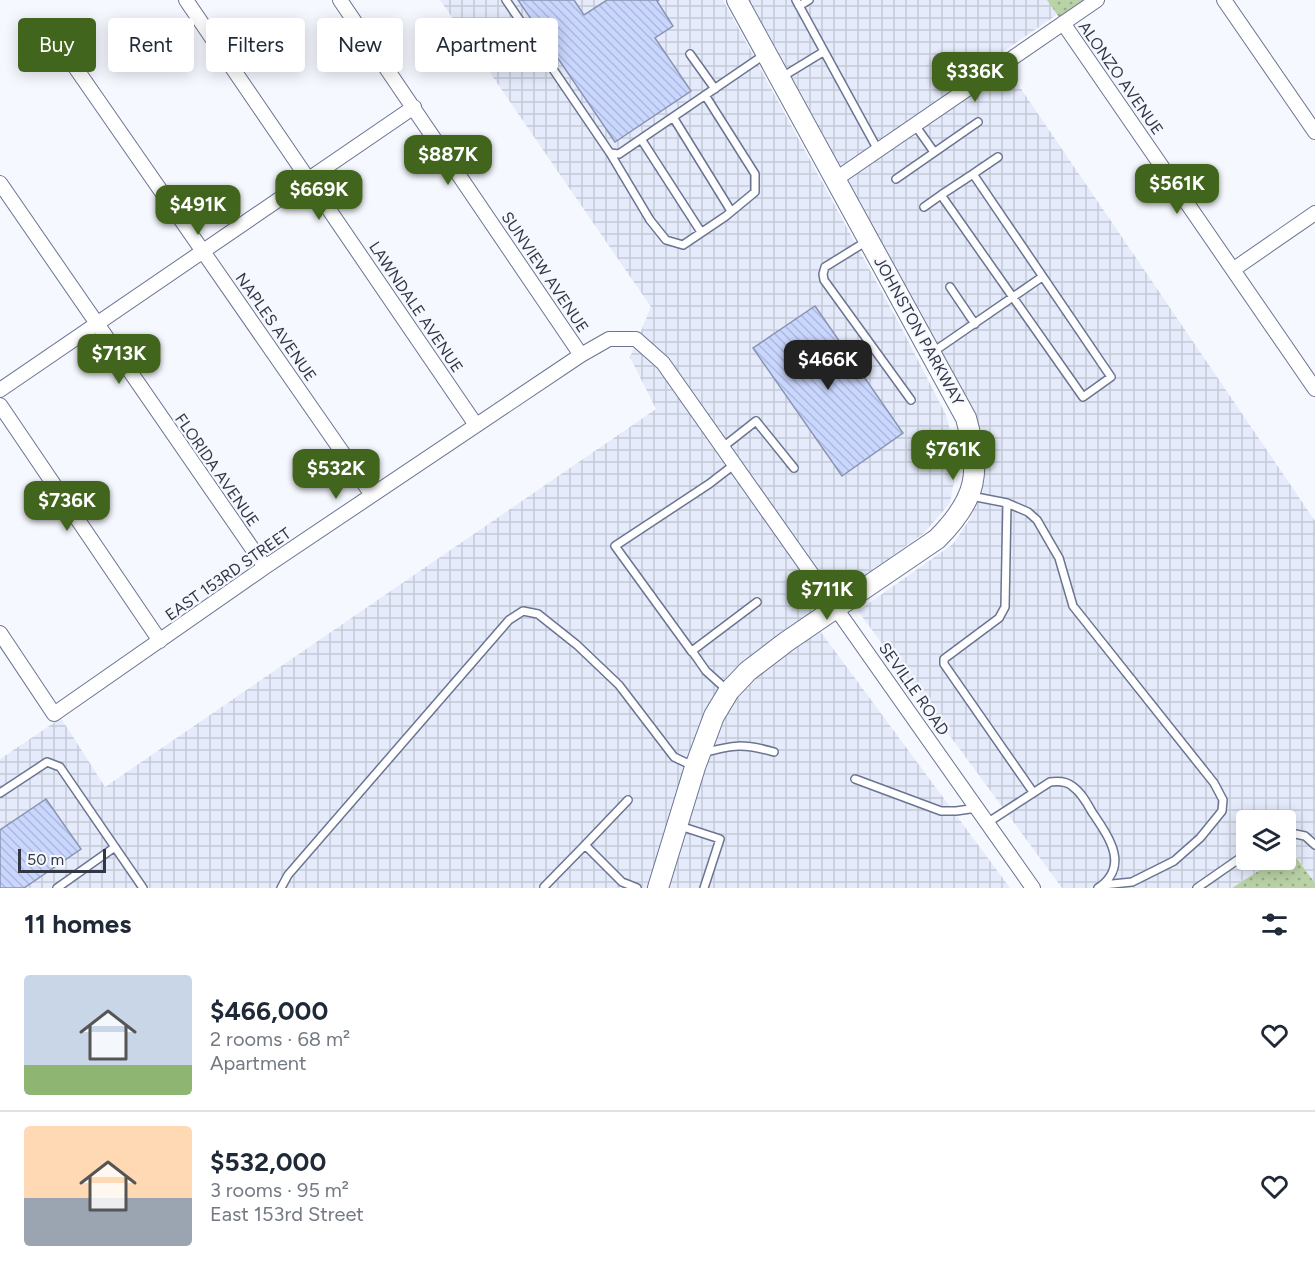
<!DOCTYPE html>
<meta charset="utf-8">
<style>
body{margin:0;font-family:Figtree,sans-serif;background:#f2f2f3;color:#1f2937;height:100vh;display:flex;flex-direction:column;font-size:22px;white-space:nowrap}
*{box-sizing:border-box;margin:0}
p{font-size:20px;color:#747a83}
.icon{flex:none;width:33px;height:33px;fill:none;stroke:currentColor;stroke-width:2;stroke-linecap:round;stroke-linejoin:round}
.map{position:relative;height:888px;overflow:hidden}
.details{display:flex;flex-direction:column;background:#fff;flex:1}
.details>*{flex:none}
.guide{position:absolute;left:18px;top:18px;width:600px;height:54px;display:flex;gap:12px}
.controls{position:absolute;left:1236px;top:810px;display:grid;gap:12px}
.controls a{display:grid;place-items:center;width:60px;height:60px;border-radius:6px;background:#fff;box-shadow:0 3px 15px #0003;font-size:30px}
.scale{position:absolute;left:18px;bottom:15px;width:88px;box-sizing:border-box;padding-left:6px;border:3px solid #333744;border-top:0;font-size:16px;line-height:21px;white-space:nowrap;color:#333744;-webkit-text-stroke:4px #f6f8ff;paint-order:stroke}
.price{position:absolute;translate:-50% -51px;padding:0 14px;border-radius:12px;background:#42651d;color:#fff;font-size:20px;line-height:39px;filter:drop-shadow(0 2px 3px #0008)}
.price::after{content:'';position:absolute;left:50%;top:36px;width:18px;height:14px;margin-left:-9px;background:inherit;clip-path:polygon(0 0,100% 0,50% 100%)}
.price.active{background:#222;color:#fff}
ul{padding:0;list-style:none}
li{display:flex;align-items:center;gap:18px;height:150px;padding:0 24px}
li+li{border-top:2px solid #e0e1e3}
li span{display:grid;place-items:center;flex:none;width:168px;height:120px;border-radius:6px;color:#555}
li>.icon{margin-inline-start:auto}
span .icon{width:72px;height:72px;fill:#fffc;stroke-width:1}
li b{font-size:26px}
h2{display:flex;justify-content:space-between;align-items:center;height:72px;padding:0 24px;font-size:26px}
.tag{padding:0 21px;border-radius:6px;background:#fff;box-shadow:0 3px 15px #0003;font-size:21px;line-height:54px}
.tag.active{background:#42651d;color:#fff}
.map>svg:first-child{display:block}
</style>
<div class="map">
<svg width="1315" height="888" viewBox="0 0 1315 888">
<defs>
<pattern id="industrial-grid" width="8" height="8" patternUnits="userSpaceOnUse" patternTransform="scale(1.5)"><rect width="8" height="8" fill="#e5ebfb"/><path d="M0 4h8M4 0v8" fill="none" stroke="#c5cad8"/></pattern>
<pattern id="grass-dots" width="8" height="8" patternUnits="userSpaceOnUse" patternTransform="scale(1.5)"><rect width="8" height="8" fill="#b9d2a6"/><path d="M2 2h.1M6 6h.1" fill="none" stroke="#97ab89" stroke-width="1.8" stroke-linecap="round"/></pattern>
<pattern id="building-back-hatch" width="6" height="6" patternUnits="userSpaceOnUse" patternTransform="scale(1.5)"><rect width="6" height="6" fill="#c9d6fe"/><path d="M-1 5l2 2M0 0l6 6M5-1l2 2" fill="none" stroke="#adb8db"/></pattern>
</defs>
<rect width="100%" height="100%" fill="#f6f8ff"/>
<!-- industrial -->
<path fill="url(#industrial-grid)" d="M 440,0 L 723,0 L 901,327 L 946,415 L 958,459 L 950,503 L 924,533 L 809,616 L 1010,888 L 0,888 L 0,759 L 61,718 L 105,787 L 656,409 L 630,357 L 651,307 Z
M 748,0 L 1049,0 L 1058,14 L 998,55 L 1315,521 L 1315,883 L 1291,849 L 1286,852 L 1286,820 L 1246,820 L 1246,860 L 1275,860 L 1232,888 L 1062,888 L 858,611 L 953,544 L 970,519 L 982,488 L 986,455 L 969,403 Z"/>
<!-- grass -->
<path fill="url(#grass-dots)" d="M 1047,0 L 1097,0 L 1063,23 Z
M 1290,849 L 1315,883 L 1315,888 L 1232,888 L 1275,860 L 1286,860 L 1286,852 Z"/>
<!-- building -->
<path fill="url(#building-back-hatch)" stroke="#8a94b2" stroke-width="1.5" d="M 518,0 L 574,0 L 584,15 L 607,0 L 659,0 L 657,1 L 673,26 L 655,38 L 691,91 L 615,142 Z
M 815,306 L 903,433 L 842,476 L 753,348 Z
M 46,799 L 81,849 L 24,888 L 0,888 L 0,830 Z"/>
<g fill="none" stroke-linecap="round" stroke-linejoin="round">
<!-- lane casing -->
<g stroke="#6b7592" stroke-width="10">
<path id="lane" d="M 506,0 L 610,153 L 619,154 L 764,55
M 796,0 L 878,150
M 799,6 L 809,0
M 690,54 L 715,89
M 782,77 L 823,52
M 673,117 L 731,211
M 915,125 L 934,152
M 641,139 L 701,232
M 610,153 L 650,220 L 666,240 L 683,245 L 726,216 L 755,192 L 755,174 L 705,95
M 973,174 L 998,157
M 896,179 L 978,122
M 924,207 L 941,195 L 1083,397 L 1111,377 L 973,174 L 941,195
M 867,241 L 825,267 L 823,274 L 824,280 L 911,400
M 950,287 L 975,324
M 933,352 L 1042,277
M 723,447 L 756,421 L 794,468
M 971,496 L 1007,503 L 1028,512 L 1037,520 L 1059,558 L 1073,606 L 1214,783 L 1223,800 L 1222,811 L 1200,838 L 1174,861 L 1132,882 L 1103,885
M 1007,503 L 1005,607 L 999,618 L 944,659 L 944,664 L 1033,792
M 692,652 L 615,546 L 709,484 L 735,464
M 727,690 L 706,671 L 692,651 L 757,602
M 702,753 C 734,745 742,743 774,752
M 855,779 L 941,811 L 956,811 L 977,808
M 0,793 L 47,762 L 60,767 L 143,888
M 628,800 L 585,845 L 622,882 L 637,888
M 987,823 L 1050,782 C 1058,781 1066,781 1072,786 C 1081,792 1087,803 1092,812 C 1108,836 1131,866 1098,888
M 680,826 L 720,839 L 704,888
M 1286,832 L 1305,836 L 1315,845
M 544,887 L 585,845
M 57,888 L 115,847
M 281,888 L 288,875 L 509,620 L 523,611 L 538,614 L 577,645 L 619,685 L 674,757 L 693,766
M 1197,888 L 1246,854"/>
</g>
<!-- street casing -->
<g stroke="#6b7592" stroke-width="16">
<path id="street" d="M 186,0 L 476,425
M 340,0 L 581,355
M 1224,0 L 1315,132
M 1063,23 L 1315,389
M 50,31 L 372,495
M 836,179 L 1097,0
M 0,183 L 265,567
M 1234,269 L 1315,213
M 0,390 L 414,107
M 0,405 L 160,641
M 0,633 L 54,714 L 265,567 L 581,355 L 609,339 L 636,339 L 663,363 L 1033,888"/>
</g>
<!-- secondary casing -->
<g stroke="#6b7592" stroke-width="22">
<path id="secondary" d="M 658,888 L 695,767 L 714,716 L 729,691 L 748,671 L 786,642 L 937,539 C 978,498 981,472 966,418 L 737,0"/>
</g>
<!-- lane -->
<use href="#lane" stroke="#fff" stroke-width="7"/>
<!-- street -->
<use href="#street" stroke="#fff" stroke-width="14"/>
<!-- secondary -->
<use href="#secondary" stroke="#fff" stroke-width="20"/>
</g>
<g text-anchor="middle" dominant-baseline="central" stroke-width="4.5" stroke-linejoin="round" paint-order="stroke">
<!-- street labels -->
<g font-size="16" fill="#333744" stroke="#f6f8ff">
<text transform="translate(1121 78) rotate(55)">ALONZO AVENUE</text>
<text transform="translate(545 272) rotate(56)">SUNVIEW AVENUE</text>
<text transform="translate(416 307) rotate(56)">LAWNDALE AVENUE</text>
<text transform="translate(276 327) rotate(55)">NAPLES AVENUE</text>
<text transform="translate(919 331) rotate(61)">JOHNSTON PARKWAY</text>
<text transform="translate(217 470) rotate(55)">FLORIDA AVENUE</text>
<text transform="translate(228 574) rotate(-35)">EAST 153RD STREET</text>
<text transform="translate(914 689) rotate(55)">SEVILLE ROAD</text>
</g>
</g>
</svg>
<div class="controls">
<a><svg class="icon" aria-label="layers" viewBox="0 0 24 24"><path d="M12 4l9 5-9 5-9-5zM3 14l9 5 9-5"/></svg></a>
</div>
<div class="scale">50 m</div>
<b class="price" style="left:975px;top:103px">$336K</b>
<b class="price" style="left:448px;top:186px">$887K</b>
<b class="price" style="left:1177px;top:215px">$561K</b>
<b class="price" style="left:319px;top:221px">$669K</b>
<b class="price" style="left:198px;top:236px">$491K</b>
<b class="price" style="left:119px;top:385px">$713K</b>
<b class="price active" style="left:828px;top:391px">$466K</b>
<b class="price" style="left:953px;top:481px">$761K</b>
<b class="price" style="left:336px;top:500px">$532K</b>
<b class="price" style="left:67px;top:532px">$736K</b>
<b class="price" style="left:827px;top:621px">$711K</b>
<div class="guide">
<a class="tag active">Buy</a>
<a class="tag">Rent</a>
<a class="tag">Filters</a>
<a class="tag">New</a>
<a class="tag">Apartment</a>
</div>
</div>
<section class="details">
<h2>11 homes<svg class="icon" aria-label="filters" viewBox="0 0 24 24"><path d="M4 7h16M4 17h16"/><circle cx="9" cy="7" r="2"/><circle cx="15" cy="17" r="2"/></svg></h2>
<ul>
<li><span style="background:linear-gradient(#c9d6e8 75%,#8fb573 0)"><svg class="icon" aria-label="home" viewBox="0 0 24 24"><path d="M3 11l9-7 9 7M6 9v11h12V9"/></svg></span><div><b>$466,000</b><p>2 rooms · 68 m²</p><p>Apartment</p></div><svg class="icon" aria-label="heart" viewBox="0 0 24 24"><path d="M12 20l-8-8c-3-5 5-10 8-4 3-6 11-1 8 4z"/></svg></li>
<li><span style="background:linear-gradient(#ffd9b3 60%,#9aa5b1 0)"><svg class="icon" aria-label="home" viewBox="0 0 24 24"><path d="M3 11l9-7 9 7M6 9v11h12V9"/></svg></span><div><b>$532,000</b><p>3 rooms · 95 m²</p><p>East 153rd Street</p></div><svg class="icon" aria-label="heart" viewBox="0 0 24 24"><path d="M12 20l-8-8c-3-5 5-10 8-4 3-6 11-1 8 4z"/></svg></li>
</ul>
</section>
